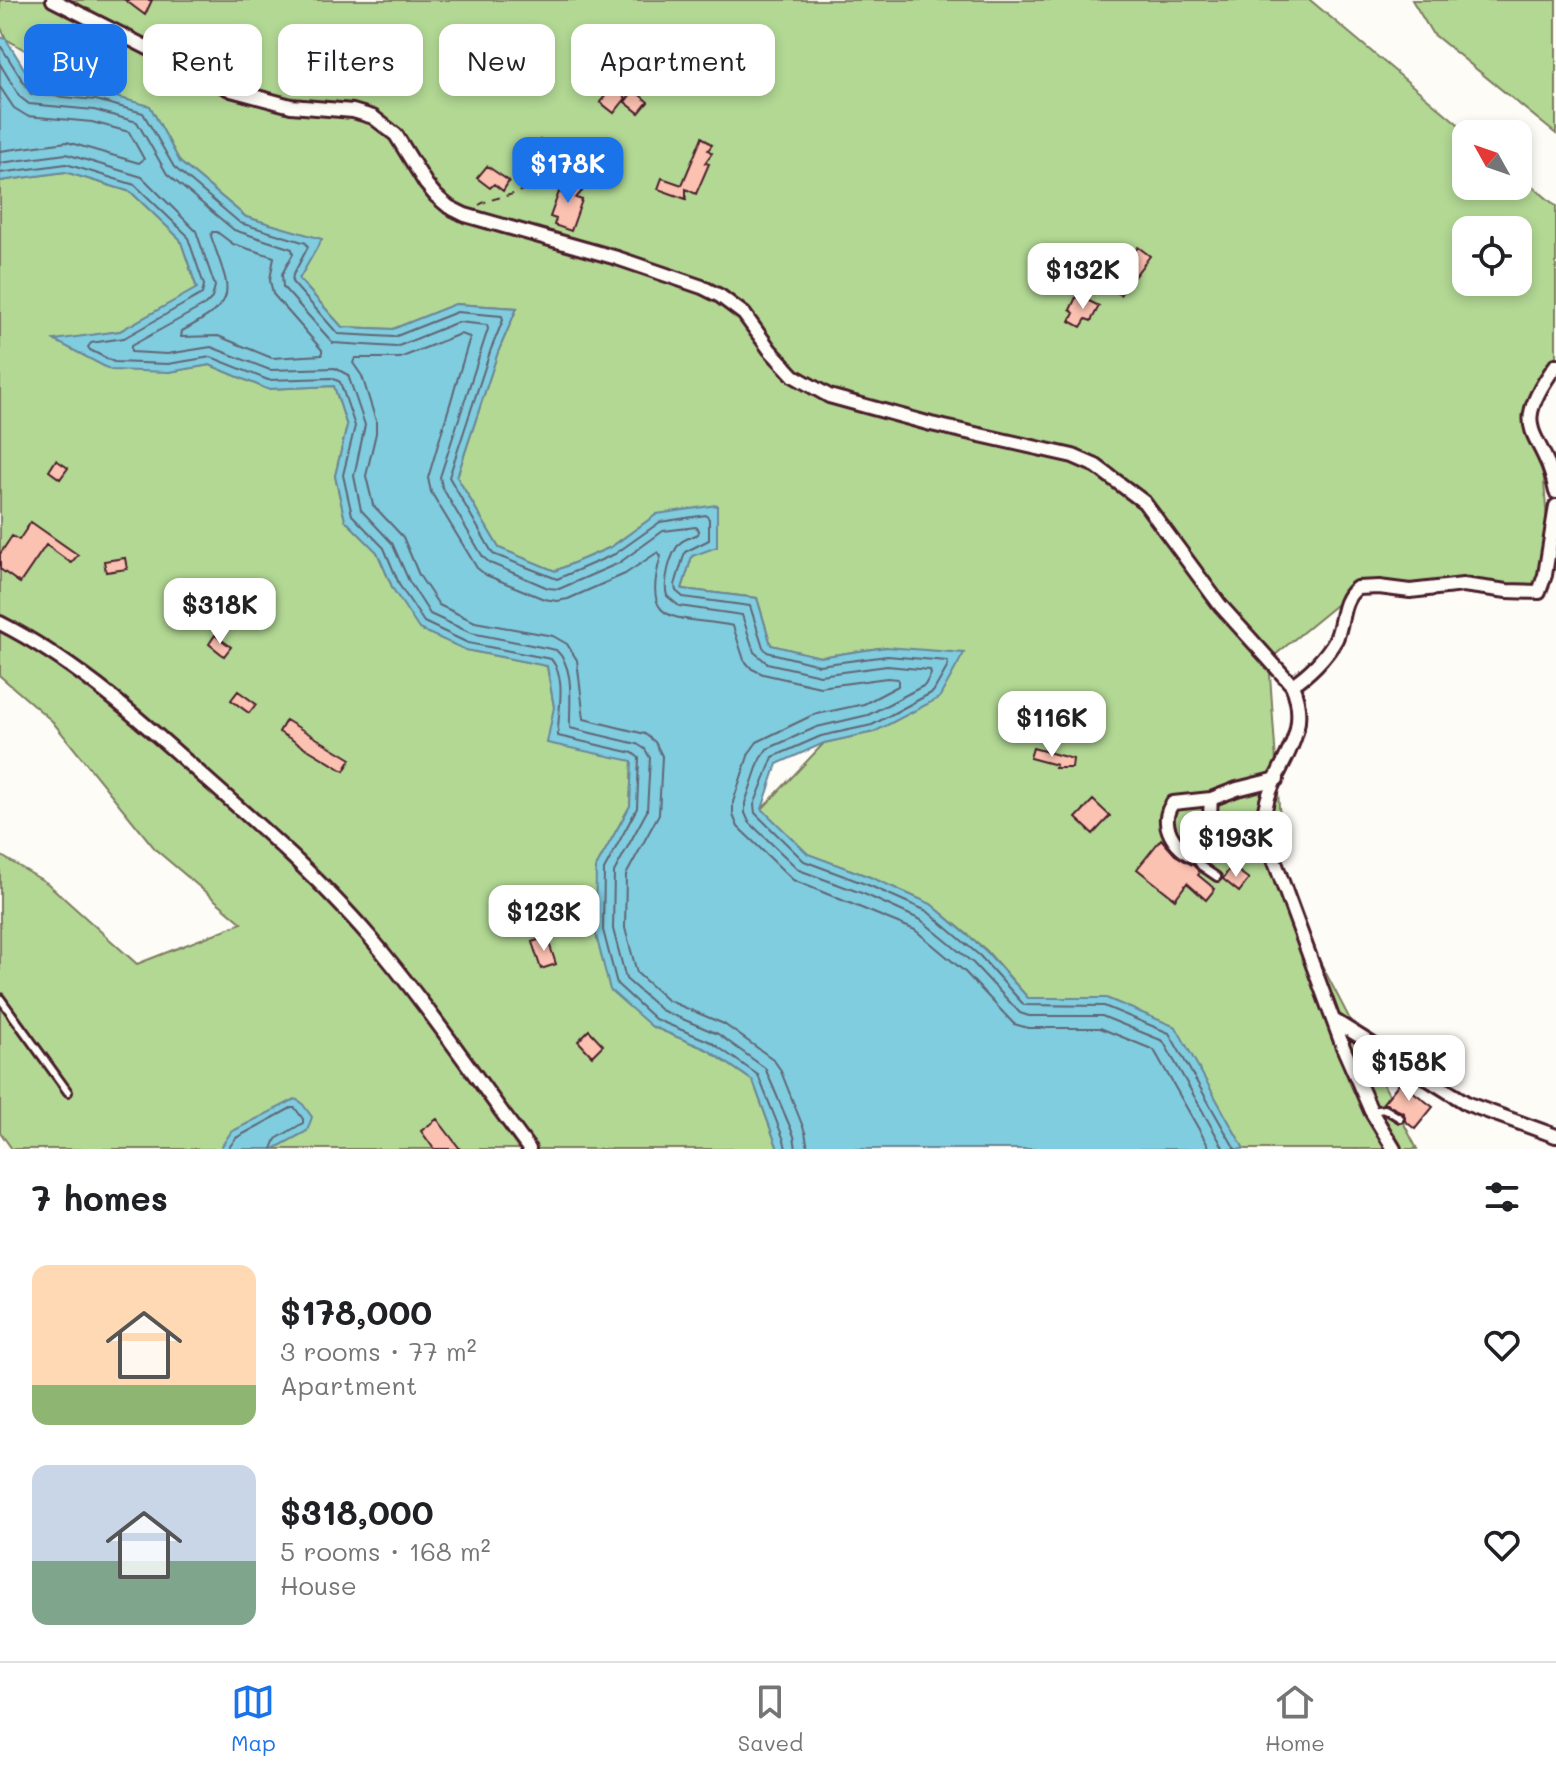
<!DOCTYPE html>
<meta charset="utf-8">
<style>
body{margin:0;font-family:Mali,sans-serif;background:#f2f2f2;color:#202124;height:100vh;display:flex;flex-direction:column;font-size:30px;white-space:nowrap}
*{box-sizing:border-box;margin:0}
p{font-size:26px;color:#757577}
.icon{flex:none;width:44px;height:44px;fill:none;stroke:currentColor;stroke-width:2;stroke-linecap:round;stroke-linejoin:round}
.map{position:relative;height:1149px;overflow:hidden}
.details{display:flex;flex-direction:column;background:#fff;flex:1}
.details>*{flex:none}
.banner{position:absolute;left:24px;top:24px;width:800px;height:72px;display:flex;gap:16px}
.needle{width:52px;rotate:310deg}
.buttons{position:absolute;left:1452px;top:120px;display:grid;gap:16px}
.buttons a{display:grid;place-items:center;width:80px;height:80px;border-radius:16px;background:#fff;box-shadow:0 4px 12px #0003;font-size:40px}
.price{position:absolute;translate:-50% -68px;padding:0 18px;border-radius:16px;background:#fff;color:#222;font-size:26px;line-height:52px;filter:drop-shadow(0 2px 4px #0008)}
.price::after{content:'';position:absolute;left:50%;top:48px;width:24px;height:18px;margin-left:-12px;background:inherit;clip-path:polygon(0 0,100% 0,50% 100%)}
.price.active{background:#1a73e8;color:#fff}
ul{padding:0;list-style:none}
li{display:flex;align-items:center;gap:24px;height:200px;padding:0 32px}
li span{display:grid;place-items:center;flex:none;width:224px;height:160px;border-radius:16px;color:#555}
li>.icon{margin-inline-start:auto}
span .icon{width:96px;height:96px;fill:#fffc;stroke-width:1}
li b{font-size:34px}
h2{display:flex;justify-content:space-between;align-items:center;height:96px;padding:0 32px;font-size:34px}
.pill{padding:0 28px;border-radius:16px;background:#fff;box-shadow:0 4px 12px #0003;font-size:28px;line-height:72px}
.pill.active{background:#1a73e8;color:#fff}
.dock{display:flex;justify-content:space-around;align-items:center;height:112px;border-top:2px solid #e0e0e0;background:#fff;font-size:22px;color:#757577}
.dock a{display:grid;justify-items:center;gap:4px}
.dock .active{color:#1a73e8}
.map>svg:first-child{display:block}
</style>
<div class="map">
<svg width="1556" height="1149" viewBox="0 0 1556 1149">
<rect width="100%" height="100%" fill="#fdfcf7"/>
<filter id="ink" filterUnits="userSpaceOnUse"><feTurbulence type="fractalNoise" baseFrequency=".0125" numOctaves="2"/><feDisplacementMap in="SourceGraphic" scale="16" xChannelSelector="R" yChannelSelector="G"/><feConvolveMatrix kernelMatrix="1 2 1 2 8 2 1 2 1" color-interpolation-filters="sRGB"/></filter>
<g filter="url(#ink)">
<!-- green -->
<path fill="#b2d894" stroke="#7e7c60" stroke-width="2" fill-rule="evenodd" d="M 0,0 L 1310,0 L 1470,134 L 1466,134 L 1466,186 L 1518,186 L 1518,174 L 1556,206 L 1556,378 L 1534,402 L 1542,454 L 1549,550 L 1539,592 L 1438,586 L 1352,592 L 1269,660 L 1285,894 L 1417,1149 L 1244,1149 L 1175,1027 L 1106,998 L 1028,998 L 986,950 L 931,904 L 870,877 L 807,854 L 762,809 L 824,743 L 874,732 L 886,647 L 820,657 L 771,645 L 757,598 L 682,589 L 692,556 L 657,514 L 611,547 L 555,571 L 499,548 L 457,477 L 498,352 L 517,308 L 456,304 L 393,329 L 342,327 L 299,279 L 321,239 L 246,217 L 180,162 L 150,106 L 97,92 L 6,39 L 0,26 ZM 1466,230 L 1518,230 L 1518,282 L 1466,282 Z
M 1412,0 L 1556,0 L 1556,134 L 1432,33 Z
M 65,172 L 131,192 L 180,239 L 197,289 L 120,331 L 55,341 L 169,372 L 210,365 L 267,389 L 334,386 L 347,426 L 335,476 L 345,520 L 377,552 L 393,589 L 466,650 L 547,666 L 554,707 L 632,761 L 630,806 L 596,867 L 651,1026 L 708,1050 L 753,1081 L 778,1149 L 12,1149 L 0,1132 L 0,855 L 47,883 L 137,964 L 242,923 L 156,850 L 52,721 L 0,676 L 0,181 Z"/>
<!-- water -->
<path fill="#80cde0" stroke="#6a8798" stroke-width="2" d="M 0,37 L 6,39 L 36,88 L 97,92 L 150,106 L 180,162 L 246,217 L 322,239 L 299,279 L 342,327 L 393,329 L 455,304 L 517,308 L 498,352 L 457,477 L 499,548 L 555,571 L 611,547 L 657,514 L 717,505 L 717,547 L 692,556 L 682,589 L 757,598 L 771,645 L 820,657 L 886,647 L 964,653 L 939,698 L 874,732 L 824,743 L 777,764 L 762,809 L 808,854 L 870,877 L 931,904 L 986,951 L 1028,998 L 1106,998 L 1176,1027 L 1244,1149 L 778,1149 L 753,1081 L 708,1050 L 651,1026 L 610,990 L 595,931 L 596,867 L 630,806 L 632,761 L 547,743 L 554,707 L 547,666 L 466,650 L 419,629 L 393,589 L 377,552 L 345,520 L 335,476 L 347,426 L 334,386 L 267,389 L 210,365 L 169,372 L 111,370 L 54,340 L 120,331 L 197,288 L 180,239 L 131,192 L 65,172 L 0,181 Z
M 295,1099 L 301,1102 L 312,1117 L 307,1131 L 274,1149 L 220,1149 L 231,1132 Z"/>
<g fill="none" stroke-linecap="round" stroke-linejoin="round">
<!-- shore -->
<path stroke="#606573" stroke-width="2" d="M 0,45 L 31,94 L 96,100 L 143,113 L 174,167 L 240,223 L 306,243 L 308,247 L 293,275 L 292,282 L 338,334 L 394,337 L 457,312 L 502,316 L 503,320 L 491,349 L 449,477 L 493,554 L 557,579 L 615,554 L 660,522 L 706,515 L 709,519 L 709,540 L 685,552 L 675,585 L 676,591 L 683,597 L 750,606 L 763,647 L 767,652 L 819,665 L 887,656 L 947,661 L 948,666 L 933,692 L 872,725 L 821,736 L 773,757 L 754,805 L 755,813 L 804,861 L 868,885 L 927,911 L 980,956 L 1024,1005 L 1104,1006 L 1169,1033 L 1235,1149
M 0,64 L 20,97 L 29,104 L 94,110 L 137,122 L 167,174 L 234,230 L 292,249 L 293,254 L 282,274 L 283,287 L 333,343 L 396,347 L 458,322 L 487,325 L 488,329 L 440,477 L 442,487 L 483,557 L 490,563 L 548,588 L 559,589 L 619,563 L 663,531 L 696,527 L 699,530 L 698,534 C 692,537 684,539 680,543 C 670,554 663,582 667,596 L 679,606 L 742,615 L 754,652 L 767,663 L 820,675 L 887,666 L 930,670 L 931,674 L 925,685 L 868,715 L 817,727 L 767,749 L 760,759 L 745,803 L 745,813 L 749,822 L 799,870 L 864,894 L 921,920 L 973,963 L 1020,1013 L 1029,1016 L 1102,1016 L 1163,1041 L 1224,1149
M 0,87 L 14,108 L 27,116 L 92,122 L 129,132 L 144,159 L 139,163 L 67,142 L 0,151
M 0,163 L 66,154 L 142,177 L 196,231 L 215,286 L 212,298 L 205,305 L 131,346 L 131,352 L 167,354 L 211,347 L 270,370 L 335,368 L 348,375 L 365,425 L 354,476 L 361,510 L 392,543 L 409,581 L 430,614 L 471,633 L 556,650 C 576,668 569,705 570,728 L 637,744 L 645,749 L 650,758 L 647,811 L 614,872 L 613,929 L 626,979 L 661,1010 L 718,1034 L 765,1068 L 794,1136 L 796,1149
M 0,173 L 66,164 L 135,185 L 187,235 L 204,285 L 202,294 L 124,338 L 91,343 L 88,347 L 90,350 L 114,362 L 168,364 L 211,357 L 268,380 L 332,378 L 340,382 L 355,426 L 343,475 L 352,515 L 384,548 L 400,586 L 424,622 L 468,643 L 551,659 C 568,679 557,713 558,736 L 633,753 L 639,758 L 637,808 L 604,870 L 603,930 L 617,984 L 655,1019 L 711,1042 L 758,1075 L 784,1140 L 786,1149
M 212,232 L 217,232 L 233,244 L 274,257 L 270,280 L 273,294 L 322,350 L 322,355 L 272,358 L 218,336 L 181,337 L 182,331 C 241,299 231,295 211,236 Z
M 228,1149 L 236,1138 L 291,1108 L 295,1108 L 303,1119 L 303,1123 L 276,1139 L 272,1149
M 808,1149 L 805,1132 L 780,1069 L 773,1059 L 724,1024 L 667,1000 L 637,973 L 625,928 L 626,875 L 659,814 L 662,756 L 655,742 L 645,734 L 584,719 L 577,660 L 567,644 L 553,636 L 475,622 L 439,605 L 419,575 L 403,537 L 373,505 L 366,476 L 376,433 L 376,421 L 362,376 L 353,363 L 355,358 L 400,358 L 460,334 L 470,337 L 428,478 L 431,492 L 477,568 L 486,575 L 544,599 L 557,601 L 568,599 L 625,574 L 658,552 L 661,556 C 639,630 680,615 733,626 L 744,660 L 752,669 L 763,674 L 820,687 L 887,678 L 898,679 L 898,686 L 864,704 L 813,715 L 757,742 L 749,753 L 733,802 L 733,815 L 738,827 L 793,880 L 915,930 L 965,972 L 1014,1024 L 1028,1028 L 1100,1028 L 1154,1050 L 1210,1149"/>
</g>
<!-- building -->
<path fill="#fbc1b1" stroke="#4a1f2b" stroke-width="2" d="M 125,0 L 152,0 L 145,15 Z
M 613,87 L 626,98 L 614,113 L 600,102 Z
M 634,90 L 648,102 L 639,113 L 625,102 Z
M 702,137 L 712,145 L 708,150 L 712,153 L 705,163 L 709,164 L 696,194 L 686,189 L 686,199 L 658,189 L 662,178 L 682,185 Z
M 540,140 L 555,152 L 547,162 L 544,160 L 539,166 L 527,156 Z
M 487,166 L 509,181 L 503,191 L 494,184 L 490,188 L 477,178 Z
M 579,176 L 588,184 L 576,198 L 582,200 L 571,231 L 554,225 L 556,219 L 550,217 L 559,192 L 564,194 Z
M 1138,247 L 1150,256 L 1120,295 L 1107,284 Z
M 1077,295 L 1099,306 L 1091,321 L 1086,319 L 1081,327 L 1070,321 L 1074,313 L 1070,310 Z
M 56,460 L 68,468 L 60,479 L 49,471 Z
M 31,522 L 78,555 L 71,563 L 46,545 L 20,583 L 0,569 L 0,554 L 12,536 L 19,540 Z
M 125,558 L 127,569 L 106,572 L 104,561 Z
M 215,635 L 231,647 L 224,656 L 209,644 Z
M 238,691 L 256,704 L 249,713 L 231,700 Z
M 286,720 L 351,759 L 344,771 L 279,732 Z
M 1033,748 L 1073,759 L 1072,768 L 1055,768 L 1056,765 L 1030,758 Z
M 1093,800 L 1110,816 L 1093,834 L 1076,818 Z
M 1161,839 L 1175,855 L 1194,866 L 1200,872 L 1198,875 L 1215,889 L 1206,900 L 1187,883 L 1175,899 L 1137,869 Z
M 1231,866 L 1249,879 L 1239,892 L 1223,879 Z
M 547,937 L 556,964 L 541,969 L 532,942 Z
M 589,1030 L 603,1045 L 592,1056 L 578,1041 Z
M 1404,1077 L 1415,1086 L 1412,1091 L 1433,1107 L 1415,1129 L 1405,1121 L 1404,1113 L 1383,1103 Z
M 437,1119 L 460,1149 L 434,1149 L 421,1131 Z"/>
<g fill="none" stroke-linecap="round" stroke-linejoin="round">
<!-- lane casing -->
<g stroke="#4a1f2b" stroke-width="12">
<path id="lane" d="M 1195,857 L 1201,866 L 1217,877
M 0,998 L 68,1092
M 1371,1111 L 1385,1109 L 1400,1118"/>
</g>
<!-- street casing -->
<g stroke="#4a1f2b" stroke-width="18">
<path id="street" d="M 53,0 L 231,90 L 291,106 L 353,111 L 373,117 L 396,135 L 426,184 L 436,196 L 449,207 L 465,215 L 617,258 L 702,287 L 720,296 L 744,314 L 770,350 L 794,376 L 829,396 L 931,424 L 1073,456 L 1096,466 L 1144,502 L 1220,605 L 1292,685 C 1316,741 1265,770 1264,821 C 1264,829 1267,838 1269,846 L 1343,1047 L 1371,1111 L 1394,1149
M 1556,365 C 1505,436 1544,427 1556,492
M 0,623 C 69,658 128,709 185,760 C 248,816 314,872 369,936 C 426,1003 476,1078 529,1149
M 1292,685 C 1309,674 1326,657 1336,639 C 1344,621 1340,601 1357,588 L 1379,587 L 1410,591 L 1463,585 L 1507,591 L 1539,592 L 1545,575 L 1556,506
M 1211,799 C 1209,817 1213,848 1195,857 C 1175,849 1157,823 1173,803 L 1211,799 L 1237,789 L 1277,779
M 1335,1021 L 1468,1104 L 1556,1136"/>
</g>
<!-- path -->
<path stroke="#4a1f2b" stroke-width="2" stroke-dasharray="8 6" stroke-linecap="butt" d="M 479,205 C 501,192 534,200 533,166"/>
<!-- lane -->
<use href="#lane" stroke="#fdfcf7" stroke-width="6"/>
<!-- street -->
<use href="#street" stroke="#fdfcf7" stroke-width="12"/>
</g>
</g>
</svg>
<div class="buttons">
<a><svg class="needle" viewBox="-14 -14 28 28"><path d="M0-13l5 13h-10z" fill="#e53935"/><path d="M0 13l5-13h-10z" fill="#757577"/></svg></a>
<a><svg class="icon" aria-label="locate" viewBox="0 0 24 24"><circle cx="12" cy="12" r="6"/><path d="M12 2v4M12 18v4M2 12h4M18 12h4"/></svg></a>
</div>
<b class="price active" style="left:568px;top:205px">$178K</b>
<b class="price" style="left:1083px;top:311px">$132K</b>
<b class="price" style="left:220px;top:646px">$318K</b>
<b class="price" style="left:1052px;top:759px">$116K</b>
<b class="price" style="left:1236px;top:879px">$193K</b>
<b class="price" style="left:544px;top:953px">$123K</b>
<b class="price" style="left:1409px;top:1103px">$158K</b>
<div class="banner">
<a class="pill active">Buy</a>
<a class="pill">Rent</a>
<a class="pill">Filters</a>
<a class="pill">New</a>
<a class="pill">Apartment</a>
</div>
</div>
<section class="details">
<h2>7 homes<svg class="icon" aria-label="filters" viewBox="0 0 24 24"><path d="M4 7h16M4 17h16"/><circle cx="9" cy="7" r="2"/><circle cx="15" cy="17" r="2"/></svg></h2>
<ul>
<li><span style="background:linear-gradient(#ffd9b3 75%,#8fb573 0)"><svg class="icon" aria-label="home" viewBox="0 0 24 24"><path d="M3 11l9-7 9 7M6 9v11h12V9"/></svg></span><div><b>$178,000</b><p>3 rooms · 77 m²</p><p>Apartment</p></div><svg class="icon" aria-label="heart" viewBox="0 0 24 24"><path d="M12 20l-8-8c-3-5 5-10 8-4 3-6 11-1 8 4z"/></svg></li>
<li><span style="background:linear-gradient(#c9d6e8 60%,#7fa58c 0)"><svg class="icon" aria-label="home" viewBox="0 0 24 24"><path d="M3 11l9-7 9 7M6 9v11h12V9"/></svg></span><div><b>$318,000</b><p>5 rooms · 168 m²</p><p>House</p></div><svg class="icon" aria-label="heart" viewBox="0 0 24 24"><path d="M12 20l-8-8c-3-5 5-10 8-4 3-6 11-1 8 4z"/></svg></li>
</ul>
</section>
<nav class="dock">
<a class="active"><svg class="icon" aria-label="map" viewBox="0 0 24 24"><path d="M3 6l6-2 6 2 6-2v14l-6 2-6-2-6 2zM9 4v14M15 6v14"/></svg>Map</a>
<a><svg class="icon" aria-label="saved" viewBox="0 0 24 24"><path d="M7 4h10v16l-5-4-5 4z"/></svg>Saved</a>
<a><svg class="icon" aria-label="home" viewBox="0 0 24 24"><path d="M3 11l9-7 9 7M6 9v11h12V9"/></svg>Home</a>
</nav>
